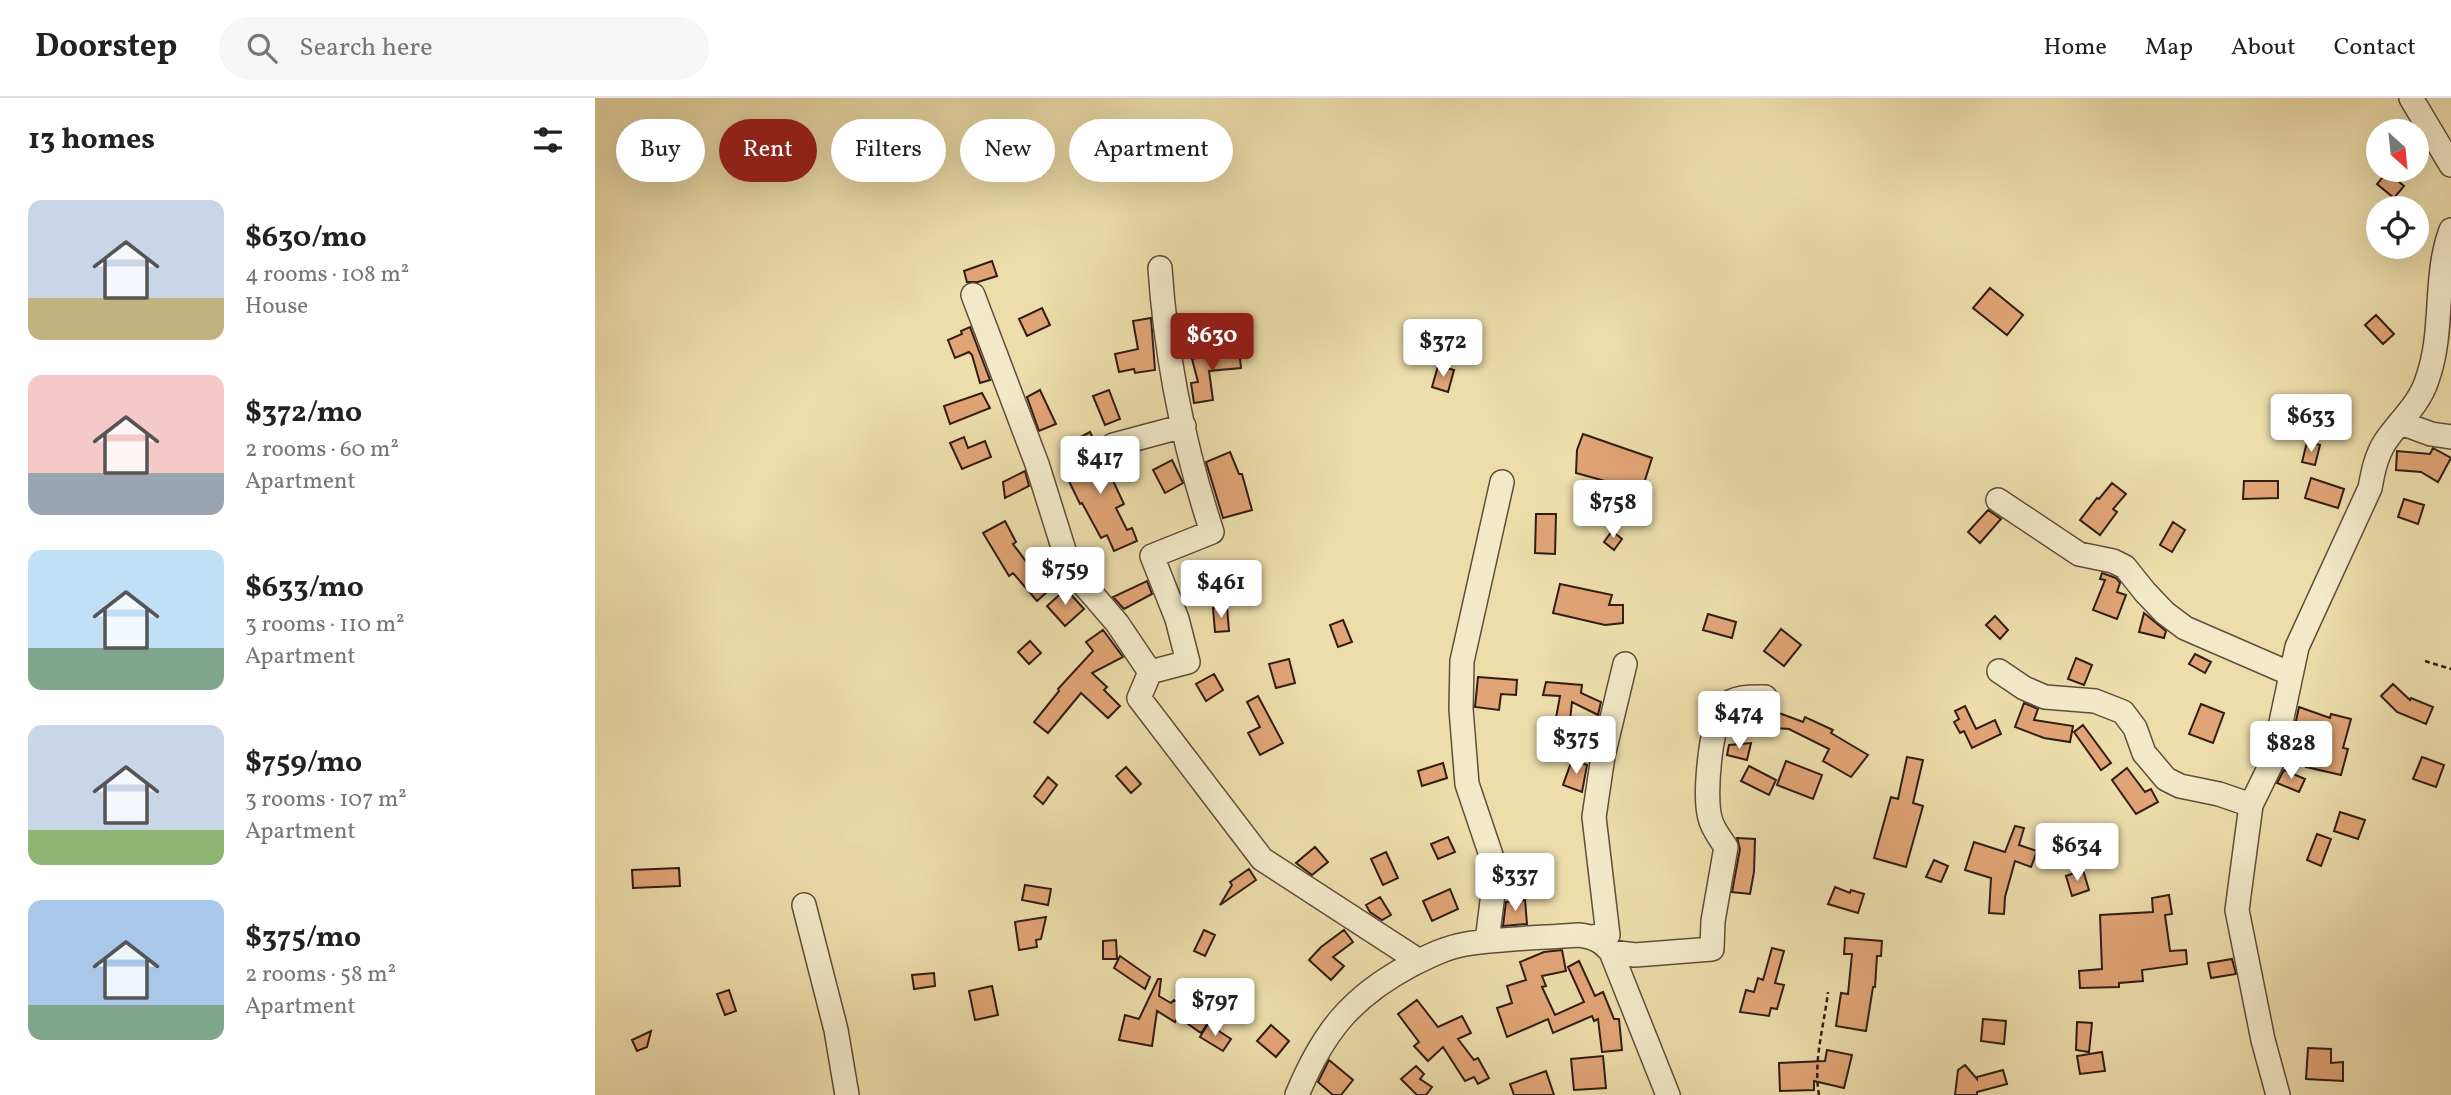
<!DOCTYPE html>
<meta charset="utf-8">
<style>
body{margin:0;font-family:Vollkorn,serif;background:#f6f6f6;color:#222;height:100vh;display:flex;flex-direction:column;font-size:26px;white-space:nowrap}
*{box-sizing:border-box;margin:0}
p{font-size:23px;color:#767676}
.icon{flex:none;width:38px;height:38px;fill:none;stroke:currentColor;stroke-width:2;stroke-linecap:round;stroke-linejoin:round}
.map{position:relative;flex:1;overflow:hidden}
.sheet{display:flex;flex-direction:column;background:#fff;width:595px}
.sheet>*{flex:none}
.guide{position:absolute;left:21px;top:21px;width:665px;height:63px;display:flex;gap:14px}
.needle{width:46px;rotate:153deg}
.buttons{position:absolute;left:1771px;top:21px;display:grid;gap:14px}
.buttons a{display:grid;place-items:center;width:63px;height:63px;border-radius:50%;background:#fff;box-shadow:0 7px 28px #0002;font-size:35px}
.price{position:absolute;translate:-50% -60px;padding:0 16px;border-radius:7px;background:#fff;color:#222;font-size:23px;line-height:46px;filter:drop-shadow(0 2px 4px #0008)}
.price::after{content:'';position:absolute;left:50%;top:42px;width:21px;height:16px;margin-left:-10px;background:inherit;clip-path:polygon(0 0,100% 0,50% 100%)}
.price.on{background:#8f2418;color:#fff}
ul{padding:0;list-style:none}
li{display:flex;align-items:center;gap:21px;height:175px;padding:0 28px}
li span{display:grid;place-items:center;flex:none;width:196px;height:140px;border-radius:14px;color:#555}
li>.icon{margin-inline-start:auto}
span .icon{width:84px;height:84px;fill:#fffc;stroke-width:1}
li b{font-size:30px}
h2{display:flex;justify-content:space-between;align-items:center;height:84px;padding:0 28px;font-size:30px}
.chip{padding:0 24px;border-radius:32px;background:#fff;box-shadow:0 7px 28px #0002;font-size:24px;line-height:63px}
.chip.on{background:#8f2418;color:#fff}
header{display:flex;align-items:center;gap:42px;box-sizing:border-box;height:98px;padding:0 35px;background:#fff;border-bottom:2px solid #e0e0e0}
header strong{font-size:33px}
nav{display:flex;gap:38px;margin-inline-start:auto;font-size:24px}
.search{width:490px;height:63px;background:#f6f6f6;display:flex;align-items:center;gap:18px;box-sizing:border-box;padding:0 24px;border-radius:38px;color:#767676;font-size:26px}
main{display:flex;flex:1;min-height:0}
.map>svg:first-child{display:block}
</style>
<header>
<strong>Doorstep</strong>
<div class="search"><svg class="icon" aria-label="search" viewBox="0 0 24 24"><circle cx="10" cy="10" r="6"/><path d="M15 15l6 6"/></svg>Search here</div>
<nav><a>Home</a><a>Map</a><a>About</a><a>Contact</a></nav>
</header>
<main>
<section class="sheet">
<h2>13 homes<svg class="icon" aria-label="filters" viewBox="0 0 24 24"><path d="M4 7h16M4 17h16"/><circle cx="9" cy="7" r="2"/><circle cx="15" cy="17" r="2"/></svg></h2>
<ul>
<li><span style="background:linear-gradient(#c9d6e8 70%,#c2b280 0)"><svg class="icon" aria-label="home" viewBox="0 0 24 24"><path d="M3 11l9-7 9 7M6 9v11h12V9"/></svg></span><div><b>$630/mo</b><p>4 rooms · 108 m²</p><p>House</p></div></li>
<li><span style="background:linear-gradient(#f6c9c9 70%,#9aa5b1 0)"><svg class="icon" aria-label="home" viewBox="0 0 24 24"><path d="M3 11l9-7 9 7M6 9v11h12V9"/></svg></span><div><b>$372/mo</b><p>2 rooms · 60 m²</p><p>Apartment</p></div></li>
<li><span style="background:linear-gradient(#bfe0f5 70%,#7fa58c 0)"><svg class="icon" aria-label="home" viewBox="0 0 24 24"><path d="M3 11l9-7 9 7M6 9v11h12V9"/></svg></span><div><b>$633/mo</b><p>3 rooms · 110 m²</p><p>Apartment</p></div></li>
<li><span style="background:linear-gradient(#c9d6e8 75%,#8fb573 0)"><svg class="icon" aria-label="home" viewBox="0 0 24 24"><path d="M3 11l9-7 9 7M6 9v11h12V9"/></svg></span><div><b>$759/mo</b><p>3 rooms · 107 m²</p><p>Apartment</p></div></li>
<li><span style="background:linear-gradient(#a9c7e8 75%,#7fa58c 0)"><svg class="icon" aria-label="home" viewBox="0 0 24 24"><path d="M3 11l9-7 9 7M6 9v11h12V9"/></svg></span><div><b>$375/mo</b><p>2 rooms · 58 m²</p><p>Apartment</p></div></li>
</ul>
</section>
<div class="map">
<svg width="1856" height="997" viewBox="0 0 1856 997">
<rect width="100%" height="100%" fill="#ecddab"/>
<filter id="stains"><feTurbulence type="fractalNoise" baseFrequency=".00286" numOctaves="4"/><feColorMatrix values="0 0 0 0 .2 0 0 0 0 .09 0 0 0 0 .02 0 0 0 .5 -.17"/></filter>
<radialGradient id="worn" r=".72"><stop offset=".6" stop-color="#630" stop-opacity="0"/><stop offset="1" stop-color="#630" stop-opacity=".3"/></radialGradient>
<!-- building -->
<path fill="#e1a476" stroke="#311d15" stroke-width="2" d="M 1792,74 L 1809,88 L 1799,100 L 1782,86 Z
M 397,163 L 402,178 L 383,184 L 372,184 L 369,173 Z
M 1395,190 L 1428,217 L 1412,237 L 1378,210 Z
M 447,210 L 455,227 L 432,238 L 424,221 Z
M 1781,217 L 1799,236 L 1788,246 L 1770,227 Z
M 556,220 L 560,272 L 540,275 L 539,271 L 524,274 L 520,256 L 543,251 L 538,223 Z
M 375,229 L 395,282 L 385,285 L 377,257 L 374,254 L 360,260 L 353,242 L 367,236 L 366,233 Z
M 644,252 L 646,270 L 614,273 L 618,302 L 599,305 L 596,285 L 603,284 L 597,261 Z
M 843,268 L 859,272 L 853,294 L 837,289 Z
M 445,292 L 461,326 L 444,333 L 432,299 Z
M 514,292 L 525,321 L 510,327 L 498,298 Z
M 387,295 L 395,310 L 355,326 L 349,308 Z
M 495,334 L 529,406 L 521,410 L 532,432 L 537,430 L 542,443 L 519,453 L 512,437 L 506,440 L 487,405 L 485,406 L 470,375 L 495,364 L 482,341 Z
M 988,336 L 1057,360 L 1045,398 L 1010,391 L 1014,384 L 981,375 L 982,352 Z
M 369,339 L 373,350 L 390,343 L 396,359 L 367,371 L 355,345 Z
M 1712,344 L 1725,347 L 1720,367 L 1707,364 Z
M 1838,350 L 1856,360 L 1843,384 L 1826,374 L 1801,372 L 1802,353 L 1835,356 Z
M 635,354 L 644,376 L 647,376 L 657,412 L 628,420 L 611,364 Z
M 577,362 L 588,385 L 570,395 L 558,372 Z
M 430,373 L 434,388 L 410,400 L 408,384 Z
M 1716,380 L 1749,391 L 1743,410 L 1710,400 Z
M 1649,383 L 1683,383 L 1683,400 L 1648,401 Z
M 1517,385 L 1531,396 L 1518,411 L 1522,414 L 1505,437 L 1485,422 L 1502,400 L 1504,401 Z
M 1809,401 L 1829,407 L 1823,426 L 1803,419 Z
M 1393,412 L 1406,421 L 1385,445 L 1373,434 Z
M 941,416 L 961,416 L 960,456 L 940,455 Z
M 410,423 L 421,444 L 418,446 L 453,493 L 442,503 L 418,475 L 414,478 L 388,435 Z
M 1578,424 L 1590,432 L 1577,454 L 1565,447 Z
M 1017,433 L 1027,441 L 1019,452 L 1009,444 Z
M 1507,475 L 1521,480 L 1525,485 L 1522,494 L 1531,497 L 1522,521 L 1498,512 L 1510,482 L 1505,481 Z
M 552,483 L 557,496 L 529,511 L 518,499 Z
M 965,486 L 1017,497 L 1014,507 L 1028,507 L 1028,525 L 1010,527 L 958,515 Z
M 471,491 L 489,511 L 470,528 L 452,508 Z
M 632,509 L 634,533 L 620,534 L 618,510 Z
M 1549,515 L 1571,533 L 1569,540 L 1544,534 Z
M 1113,516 L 1141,524 L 1137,540 L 1108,532 Z
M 1400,518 L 1413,532 L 1405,541 L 1391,527 Z
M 748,522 L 757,544 L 743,549 L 735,527 Z
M 1186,531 L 1206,547 L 1189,568 L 1169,553 Z
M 508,532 L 528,559 L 497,575 L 512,589 L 509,592 L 525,608 L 513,620 L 486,595 L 453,635 L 439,624 L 464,593 L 463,591 L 498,553 L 491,544 Z
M 435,543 L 446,555 L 434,566 L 423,554 Z
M 1600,556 L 1616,564 L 1610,575 L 1594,566 Z
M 1481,560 L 1497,567 L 1489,587 L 1473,581 Z
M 694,561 L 700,585 L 681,590 L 674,566 Z
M 619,576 L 628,592 L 611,603 L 601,586 Z
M 883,579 L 922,582 L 921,597 L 906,596 L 904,612 L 880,609 Z
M 951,584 L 987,587 L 986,595 L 1006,604 L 1003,617 L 977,604 L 975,622 L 961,620 L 965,598 L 948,597 Z
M 1798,586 L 1815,602 L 1816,600 L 1838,609 L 1831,626 L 1802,614 L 1786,598 Z
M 663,598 L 688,645 L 665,657 L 653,635 L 665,629 L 652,604 Z
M 1429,605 L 1443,611 L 1439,622 L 1478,628 L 1475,644 L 1449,640 L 1420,629 Z
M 1606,606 L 1629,615 L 1618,645 L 1594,636 Z
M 1370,608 L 1381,631 L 1400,622 L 1406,636 L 1377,650 L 1369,633 L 1365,635 L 1359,624 L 1364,621 L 1360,613 Z
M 1704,609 L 1735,620 L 1736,616 L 1756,621 L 1748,650 L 1753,651 L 1746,677 L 1711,669 L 1721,634 L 1700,627 Z
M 1176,612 L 1208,624 L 1210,619 L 1238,632 L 1236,635 L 1273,657 L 1256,679 L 1228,663 L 1234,651 L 1194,631 L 1149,628 L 1154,613 Z
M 1488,627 L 1516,665 L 1506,672 L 1479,634 Z
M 1156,645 L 1152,662 L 1132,657 L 1134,647 Z
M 1312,659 L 1328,662 L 1318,705 L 1328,708 L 1311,769 L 1279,760 L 1296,699 L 1303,701 Z
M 1827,659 L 1849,667 L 1841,689 L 1818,681 Z
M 977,662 L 992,667 L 987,694 L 968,687 Z
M 1191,663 L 1227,677 L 1218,701 L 1182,687 Z
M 848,665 L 852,680 L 827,688 L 823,673 Z
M 1154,668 L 1181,682 L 1174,697 L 1146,683 Z
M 531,669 L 546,686 L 536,695 L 521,678 Z
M 1532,670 L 1550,694 L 1556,691 L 1563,704 L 1541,716 L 1517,682 Z
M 1689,672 L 1710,681 L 1704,694 L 1682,685 Z
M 453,679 L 462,687 L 448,706 L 439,698 Z
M 1745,714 L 1770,722 L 1763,741 L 1739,733 Z
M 1420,728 L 1429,730 L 1424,747 L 1442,753 L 1436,769 L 1420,763 L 1410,799 L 1409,816 L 1394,815 L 1396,780 L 1370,772 L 1379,744 L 1410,754 Z
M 1722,736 L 1736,741 L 1726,768 L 1712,762 Z
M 853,739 L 860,754 L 843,761 L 836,746 Z
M 1142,740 L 1160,741 L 1159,774 L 1155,796 L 1137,794 L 1145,751 Z
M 720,749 L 733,764 L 717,777 L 701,765 Z
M 791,754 L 803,780 L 788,787 L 776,761 Z
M 1339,762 L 1353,768 L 1346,784 L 1331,779 Z
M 84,770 L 85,788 L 38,790 L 37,772 Z
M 654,771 L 661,782 L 625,807 L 637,787 L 635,784 Z
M 1488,772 L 1494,792 L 1477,798 L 1471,778 Z
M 430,787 L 456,791 L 453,807 L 427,802 Z
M 1240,789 L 1255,795 L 1256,792 L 1269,796 L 1263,815 L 1233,806 Z
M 855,791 L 863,811 L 837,823 L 828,803 Z
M 1574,797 L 1577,816 L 1570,817 L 1575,853 L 1591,852 L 1592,866 L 1547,872 L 1548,883 L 1524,885 L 1524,889 L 1485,890 L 1484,873 L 1507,871 L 1505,817 L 1558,814 L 1557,800 Z
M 785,799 L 796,817 L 787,822 L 775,814 L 771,807 Z
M 930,802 L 932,826 L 908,828 L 911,804 Z
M 451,819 L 446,841 L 441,842 L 442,849 L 424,852 L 420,824 Z
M 609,832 L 620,837 L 610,858 L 599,853 Z
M 749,832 L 758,844 L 738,859 L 749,868 L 736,882 L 714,862 L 726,849 Z
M 1250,840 L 1287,843 L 1286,858 L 1282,858 L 1280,889 L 1278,889 L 1271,933 L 1241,928 L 1246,895 L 1253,896 L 1257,856 L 1249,856 Z
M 521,842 L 522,861 L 508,861 L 508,843 Z
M 1177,850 L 1189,853 L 1180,885 L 1189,887 L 1182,911 L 1176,910 L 1174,918 L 1145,914 L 1151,892 L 1159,894 L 1163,880 L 1168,882 Z
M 967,852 L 971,873 L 947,878 L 951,888 L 947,889 L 960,917 L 989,904 L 973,869 L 984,863 L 1000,898 L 1008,894 L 1019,921 L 1024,921 L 1027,952 L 1007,954 L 1003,921 L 999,923 L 997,918 L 958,935 L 953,921 L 912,939 L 902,910 L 917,905 L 912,888 L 931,882 L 925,864 L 949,854 Z
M 525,858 L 555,879 L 550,891 L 519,870 Z
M 1637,861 L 1641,876 L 1616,880 L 1613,865 Z
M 339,875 L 340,888 L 319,891 L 317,877 Z
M 563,881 L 566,881 L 564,898 L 576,905 L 579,902 L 613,925 L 606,935 L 583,919 L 580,924 L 562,913 L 557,948 L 524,942 L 530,917 L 544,921 Z
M 397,888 L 403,917 L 380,922 L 374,893 Z
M 134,892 L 141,913 L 130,917 L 122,896 Z
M 822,902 L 843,929 L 867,918 L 876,935 L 863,941 L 879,962 L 883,960 L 894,980 L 883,986 L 879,979 L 870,983 L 848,949 L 833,963 L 819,948 L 824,944 L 803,916 Z
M 1388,921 L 1411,923 L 1409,946 L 1386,943 Z
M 1482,924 L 1497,925 L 1494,954 L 1481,952 Z
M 613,926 L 636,941 L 628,953 L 605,939 Z
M 676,927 L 694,943 L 681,959 L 662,943 Z
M 56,933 L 52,949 L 42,953 L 37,942 Z
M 1713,950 L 1736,951 L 1736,965 L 1748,964 L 1748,983 L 1711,981 Z
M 1232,952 L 1257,957 L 1249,990 L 1219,983 L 1219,992 L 1185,993 L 1184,965 L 1230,963 Z
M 1507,954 L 1510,973 L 1485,976 L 1482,958 Z
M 1008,958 L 1011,990 L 979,992 L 976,961 Z
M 734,962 L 758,982 L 746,997 L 738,997 L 723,984 Z
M 1370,967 L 1382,981 L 1382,979 L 1408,972 L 1412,986 L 1382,994 L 1382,997 L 1360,997 L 1363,972 Z
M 821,968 L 829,976 L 825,981 L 837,989 L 831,997 L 822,997 L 806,981 Z
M 951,973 L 959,997 L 919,997 L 915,986 Z"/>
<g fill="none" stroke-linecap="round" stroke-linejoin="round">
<!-- minor casing -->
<g stroke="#604d3a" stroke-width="26">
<path id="minor" d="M 1816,0 L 1856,67
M 378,197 L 442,366 L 473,465 L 478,474 L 522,525 L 555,574 L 544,600 L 667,761 L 824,863
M 1806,325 L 1836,336 L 1856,339
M 518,347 L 589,328
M 1403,402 L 1484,456 L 1518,463 L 1530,469 L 1550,494 L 1570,515 L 1590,530 L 1696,576
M 1404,573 L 1429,590 L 1450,599 L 1500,603 L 1528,614 L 1540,630 L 1549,655 L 1571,681 L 1585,688 L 1624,696 L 1656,707
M 555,574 L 593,564 L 582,521 L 557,458 L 617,434 C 589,349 571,260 565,170
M 209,807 L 241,932 L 252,997
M 997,839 L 1013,837 L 999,719 L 1008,658 L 1030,566
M 892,843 L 901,772 L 872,686 L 866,611 L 867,563 L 907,384
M 1016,854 L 1040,857 L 1117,851 L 1118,823 L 1131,749 C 1125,740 1117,730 1115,720 C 1109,699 1115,626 1129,609 C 1139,598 1157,599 1170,599
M 702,997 C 728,934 756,899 816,867 C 834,858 852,849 871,846 C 908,840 947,840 984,837 C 999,839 1007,843 1016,854 L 1073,997
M 1683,997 L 1668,942 L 1642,812 L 1656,707 L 1678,662 L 1702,549 L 1775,390 C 1778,374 1781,358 1790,344 C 1804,323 1824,307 1832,282 C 1850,232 1838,180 1856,132"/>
</g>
<!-- path -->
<path stroke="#311d15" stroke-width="2.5" stroke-dasharray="5 3.5" stroke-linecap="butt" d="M 1830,563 L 1856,571
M 1224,997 C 1218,963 1229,928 1233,894"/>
<!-- minor -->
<use href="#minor" stroke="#f3e9c8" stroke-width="23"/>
</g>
<rect width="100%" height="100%" filter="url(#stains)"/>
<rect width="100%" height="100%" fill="url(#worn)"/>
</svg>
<div class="buttons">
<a><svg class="needle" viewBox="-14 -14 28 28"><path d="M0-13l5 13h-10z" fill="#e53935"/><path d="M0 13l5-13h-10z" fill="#767676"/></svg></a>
<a><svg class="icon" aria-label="locate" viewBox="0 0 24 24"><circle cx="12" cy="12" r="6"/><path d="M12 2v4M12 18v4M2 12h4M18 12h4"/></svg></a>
</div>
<b class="price on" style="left:617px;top:275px">$630</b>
<b class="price" style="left:848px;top:281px">$372</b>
<b class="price" style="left:1716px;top:356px">$633</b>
<b class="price" style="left:505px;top:398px">$417</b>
<b class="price" style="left:1018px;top:442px">$758</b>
<b class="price" style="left:470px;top:509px">$759</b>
<b class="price" style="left:626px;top:522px">$461</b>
<b class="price" style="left:1144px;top:653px">$474</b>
<b class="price" style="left:981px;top:678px">$375</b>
<b class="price" style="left:1696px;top:683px">$828</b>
<b class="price" style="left:1482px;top:785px">$634</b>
<b class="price" style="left:920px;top:815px">$337</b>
<b class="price" style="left:620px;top:940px">$797</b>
<div class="guide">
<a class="chip">Buy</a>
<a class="chip on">Rent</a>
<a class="chip">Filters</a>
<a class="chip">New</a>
<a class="chip">Apartment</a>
</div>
</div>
</main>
